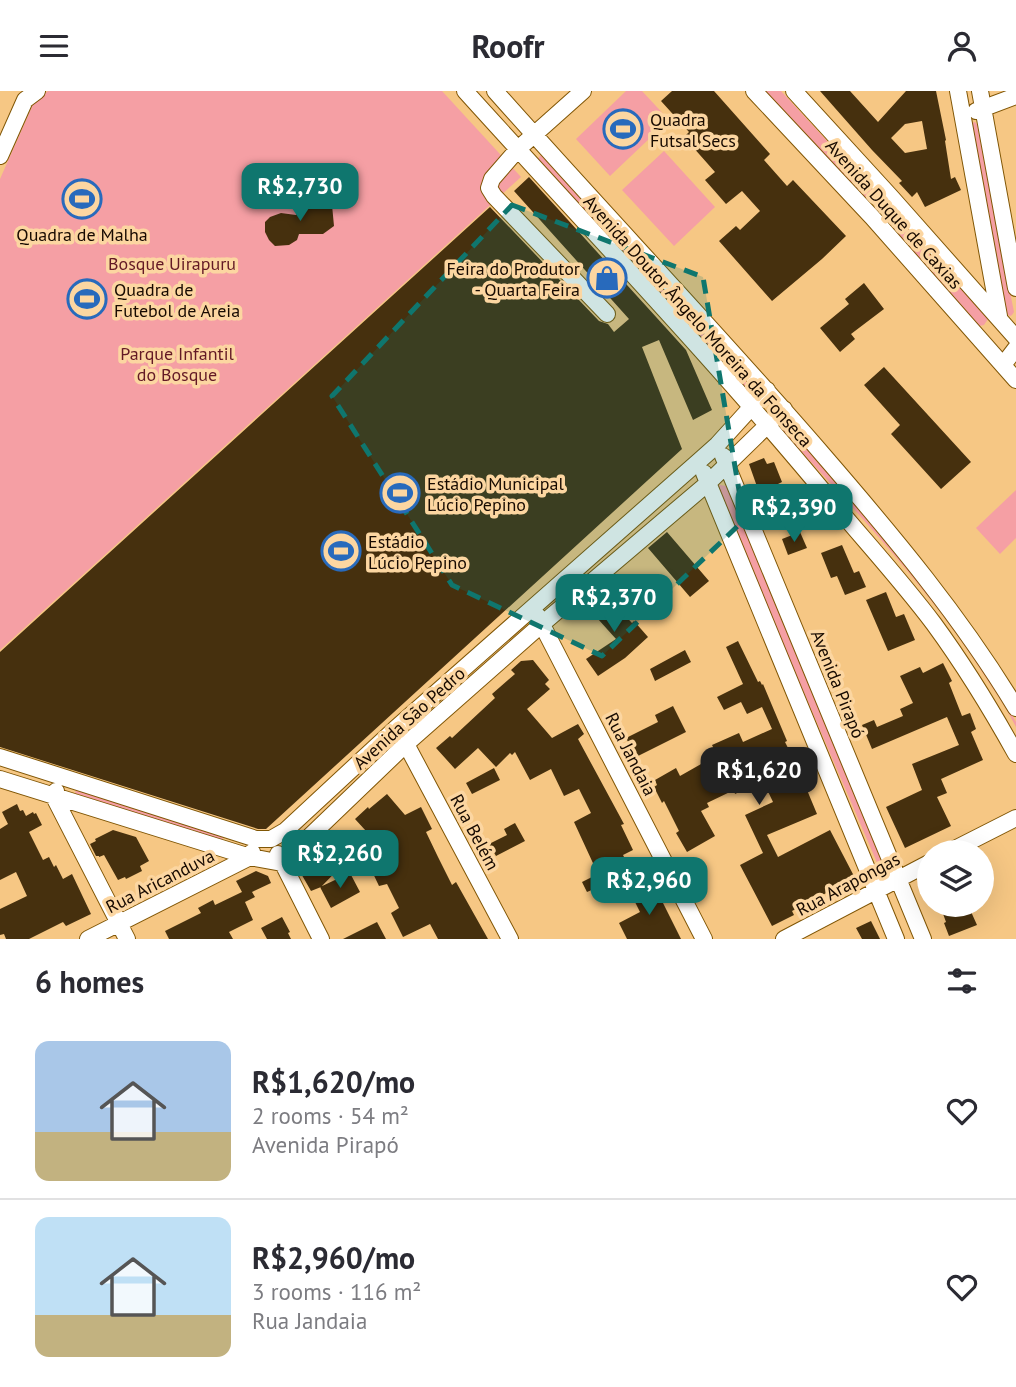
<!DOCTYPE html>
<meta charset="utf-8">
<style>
body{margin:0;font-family:"PT Sans",sans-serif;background:#f2f2f3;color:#2b2b33;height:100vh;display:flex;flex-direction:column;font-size:26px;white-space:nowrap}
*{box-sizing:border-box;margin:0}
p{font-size:23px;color:#7c7c81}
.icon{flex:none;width:38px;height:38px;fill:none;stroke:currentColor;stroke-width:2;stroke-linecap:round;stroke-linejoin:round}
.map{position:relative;height:848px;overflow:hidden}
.panel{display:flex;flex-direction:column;background:#fff;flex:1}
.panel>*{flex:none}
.fabs{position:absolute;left:917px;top:749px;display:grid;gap:14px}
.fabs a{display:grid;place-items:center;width:77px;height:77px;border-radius:50%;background:#fff;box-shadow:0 7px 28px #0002;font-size:35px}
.price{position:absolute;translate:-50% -60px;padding:0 16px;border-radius:14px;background:#0f766e;color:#fff;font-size:23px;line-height:46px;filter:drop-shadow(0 2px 4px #0008)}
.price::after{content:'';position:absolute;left:50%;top:42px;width:21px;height:16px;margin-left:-10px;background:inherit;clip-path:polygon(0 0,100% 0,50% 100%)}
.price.on{background:#222;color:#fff}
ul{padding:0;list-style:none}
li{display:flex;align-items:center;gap:21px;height:175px;padding:0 35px}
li+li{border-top:2px solid #e1e1e2}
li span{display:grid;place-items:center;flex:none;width:196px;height:140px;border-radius:14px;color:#555}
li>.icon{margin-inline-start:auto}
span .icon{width:84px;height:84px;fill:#fffc;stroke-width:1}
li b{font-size:30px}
h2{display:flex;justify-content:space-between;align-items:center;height:84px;padding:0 35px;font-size:30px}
header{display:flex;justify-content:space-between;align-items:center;height:91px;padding:0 35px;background:#fff;font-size:32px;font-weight:700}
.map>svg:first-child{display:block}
</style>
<header><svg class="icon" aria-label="menu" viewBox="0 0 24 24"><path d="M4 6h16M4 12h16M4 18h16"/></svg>Roofr<svg class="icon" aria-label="person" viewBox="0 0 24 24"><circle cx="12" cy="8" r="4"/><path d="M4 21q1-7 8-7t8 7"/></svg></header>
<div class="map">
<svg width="1016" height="848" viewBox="0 0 1016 848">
<rect width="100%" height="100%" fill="#f6c784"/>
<!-- green -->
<path fill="#f59fa4" d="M 48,0 L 442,0 L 521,86 L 0,559 L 0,88 L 34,11 Z
M 626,0 L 642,0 L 669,29 L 610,85 L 576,48 Z
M 763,0 L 781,0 L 875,102 L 865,111 Z
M 975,31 L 977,34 L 1014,221 L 1012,224 L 1010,225 L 1007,223 L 970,34 L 972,32 Z
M 664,60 L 715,116 L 674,155 L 622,99 Z
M 541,64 L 756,297 L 749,303 L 536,70 Z
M 888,124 L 896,126 L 988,228 L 984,234 L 979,235 L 888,135 L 886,129 Z
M 783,329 L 898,461 L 974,558 L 1016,631 L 1016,636 C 1008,620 998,605 988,590 C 929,496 852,416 777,334 Z
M 720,394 L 726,395 L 840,660 L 885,774 L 880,776 L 878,774 L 717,399 L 717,396 Z
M 1016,399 L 1016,447 L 1000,463 L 976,437 Z
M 78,692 L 225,740 L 222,750 L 75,702 Z"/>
<!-- building -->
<path fill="#46300e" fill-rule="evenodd" d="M 672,0 L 714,0 L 770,63 L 764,69 L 787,95 L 793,89 L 846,145 L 822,168 L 772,210 L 719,150 L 736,135 L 740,139 L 760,120 L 742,100 L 726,113 L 705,89 L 715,81 L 684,46 L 689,41 L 661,10 Z
M 820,0 L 850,0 L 878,31 L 906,0 L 936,0 L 946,49 L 945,50 L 951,88 L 955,86 L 961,99 L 925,116 L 917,101 L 912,106 L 899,92 L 902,90 L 872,59 ZM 922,30 L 927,58 L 905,62 L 891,47 L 905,33 Z
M 529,86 L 686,259 L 712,319 L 693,329 L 659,249 L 642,256 L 682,358 L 266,738 L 258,738 L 0,656 L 0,561 L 490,116 L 599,230 L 608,233 L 614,241 L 629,228 L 514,100 Z
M 313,107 L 326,108 L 332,114 L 334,135 L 323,143 L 299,143 L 297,149 L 289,154 L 275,155 L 269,149 L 265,141 L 265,131 L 270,126 L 281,122 L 296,124 Z
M 864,192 L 884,218 L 851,243 L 855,248 L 840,261 L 820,237 L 849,213 L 845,208 Z
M 884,276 L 971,371 L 941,398 L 891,343 L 900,334 L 864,294 Z
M 764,367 L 767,373 L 774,371 L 782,391 L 776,394 L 777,397 L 760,404 L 749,373 Z
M 667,441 L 709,490 L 690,506 L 648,457 Z
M 800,441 L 807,457 L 788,464 L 782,448 Z
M 842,454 L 854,482 L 859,480 L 866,496 L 845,504 L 837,485 L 831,487 L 821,462 Z
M 607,499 L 616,509 L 613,512 L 632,532 L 634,530 L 648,546 L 625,567 L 598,585 L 586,568 L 616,548 L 598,528 L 595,529 L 588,520 L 592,516 L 590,514 Z
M 886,501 L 896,526 L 904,523 L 915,549 L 888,560 L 866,509 Z
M 738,550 L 758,591 L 760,590 L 762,594 L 763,593 L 787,650 L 785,651 L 798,677 L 800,676 L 810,698 L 807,699 L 817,723 L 767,744 L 778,766 L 830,739 L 855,787 L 792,820 L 794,824 L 772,835 L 740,774 L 763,762 L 745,724 L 773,711 L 764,692 L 768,690 L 754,661 L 736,670 L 748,697 L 735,703 L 734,699 L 707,712 L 709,716 L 701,720 L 715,745 L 687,761 L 676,742 L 679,740 L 664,710 L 662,712 L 654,696 L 657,694 L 655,689 L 676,677 L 680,685 L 717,664 L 712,654 L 739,642 L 743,651 L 772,638 L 762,616 L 747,623 L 741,611 L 724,619 L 717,606 L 743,593 L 726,556 Z
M 685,559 L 691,571 L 655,590 L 650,578 Z
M 533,569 L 549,589 L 545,593 L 550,598 L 527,618 L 552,647 L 578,633 L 584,643 L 578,648 L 624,733 L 621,734 L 633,759 L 623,764 L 637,792 L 614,803 L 608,792 L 587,801 L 582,791 L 598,783 L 574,731 L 591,722 L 579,698 L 564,705 L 551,678 L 530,689 L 515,661 L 512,664 L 510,662 L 496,676 L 478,657 L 455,678 L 436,657 L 450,645 L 452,647 L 495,607 L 492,603 L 515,583 L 511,579 L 521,570 Z
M 943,572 L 952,590 L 949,592 L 962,625 L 970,622 L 976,638 L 971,641 L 983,669 L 941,688 L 947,702 L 937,706 L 951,735 L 905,757 L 886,716 L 922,699 L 912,673 L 959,654 L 947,626 L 872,658 L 862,634 L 874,629 L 877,636 L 903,625 L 900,618 L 913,612 L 900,585 L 920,576 L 923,582 Z
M 673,615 L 686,641 L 636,666 L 626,647 L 658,631 L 655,624 Z
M 494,677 L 500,689 L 472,703 L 466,692 Z
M 387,703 L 405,724 L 421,716 L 432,738 L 426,741 L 438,766 L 452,794 L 456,791 L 488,848 L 438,848 L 430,833 L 403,846 L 391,822 L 399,817 L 387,793 L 379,795 L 369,774 L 388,764 L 355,728 L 368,716 L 369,718 Z
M 17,713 L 20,720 L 23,719 L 26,725 L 33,721 L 34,723 L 36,722 L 42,734 L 29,741 L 43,769 L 49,766 L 54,776 L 56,774 L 63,788 L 72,783 L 91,823 L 66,835 L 63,831 L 29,848 L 6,848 L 4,843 L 0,844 L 0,818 L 27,805 L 16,781 L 0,789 L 0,738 L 8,733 L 2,721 Z
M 515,732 L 525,750 L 496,765 L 489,753 L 507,744 L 504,738 Z
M 113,739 L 136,746 L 149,770 L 140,775 L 142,780 L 126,788 L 125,786 L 118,789 L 104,764 L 99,766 L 99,765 L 96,765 L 90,753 L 96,750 L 95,748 Z
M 338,743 L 354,762 L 321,796 L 311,800 L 299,779 Z
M 256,780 L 268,785 L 271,792 L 252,801 L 255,806 L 245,811 L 253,829 L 229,841 L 233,848 L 169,848 L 165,840 L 201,822 L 198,817 L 213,809 L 215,814 L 242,801 L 236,790 Z
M 350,782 L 360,801 L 331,817 L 320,796 Z
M 653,790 L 659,804 L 681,848 L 627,848 L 619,832 L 640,821 L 630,801 Z
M 957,814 L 968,814 L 977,834 L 949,845 L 944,832 L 946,831 L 942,820 Z
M 282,826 L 290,841 L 288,842 L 291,848 L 267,848 L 261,837 Z
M 871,830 L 880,848 L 862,848 L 856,837 Z
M 377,831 L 386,848 L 343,848 Z"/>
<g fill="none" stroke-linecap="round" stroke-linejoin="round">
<!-- minor casing -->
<g stroke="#805605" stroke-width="18">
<path id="minor" d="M 465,0 C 587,135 713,267 829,407 C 864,449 901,489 934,533 C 964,574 991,618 1016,663
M 495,0 C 604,123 717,241 824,365 C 894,446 961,526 1016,617
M 583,0 L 518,58 L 492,88 L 489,97 L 494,105 L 607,223
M 754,0 L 872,126 L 1016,289
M 794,0 L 891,106 L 1016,247
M 958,0 L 999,225
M 980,0 L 1016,197
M 976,20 L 1016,5
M 0,65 L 25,9 L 37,0
M 1003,274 L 1016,257
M 723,365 L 923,848
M 704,382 L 896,848
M 537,524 L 704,848
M 402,647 L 406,653 L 510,848
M 0,666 L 256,748 L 271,748 L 285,740 L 395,638 L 699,370 L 717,354 L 767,299
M 0,688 L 250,766 L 282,772 L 406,653 L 542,533 L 708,392 L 784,318
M 56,700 L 54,706 L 127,848
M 949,761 L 1016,727
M 278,763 L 321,848
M 88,848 L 250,766 L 252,761
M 784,848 L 929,772"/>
</g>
<!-- minor -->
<use href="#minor" stroke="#fff" stroke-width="16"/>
</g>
<!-- marked area -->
<path fill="#0f766e" fill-opacity="0.2" stroke="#0f766e" stroke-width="5" stroke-dasharray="14 9" stroke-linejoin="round" d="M 512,114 L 703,186 L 744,429 L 602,565 L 452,494 L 332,305 Z"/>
<!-- icons -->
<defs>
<g id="stadium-ring" transform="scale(2.0125)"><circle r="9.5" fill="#fcd6a1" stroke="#286abc" stroke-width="1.5"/><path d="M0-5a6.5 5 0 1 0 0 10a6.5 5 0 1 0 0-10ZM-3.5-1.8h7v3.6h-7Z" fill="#286abc"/></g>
<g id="shop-ring" transform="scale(2.0125)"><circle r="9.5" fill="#fcd6a1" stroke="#286abc" stroke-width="1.5"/><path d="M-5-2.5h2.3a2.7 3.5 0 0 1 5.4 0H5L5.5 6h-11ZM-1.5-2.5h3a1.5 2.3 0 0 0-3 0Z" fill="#286abc"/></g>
</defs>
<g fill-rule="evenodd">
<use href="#stadium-ring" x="623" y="38"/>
<use href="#stadium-ring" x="82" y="108"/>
<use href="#shop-ring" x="607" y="187"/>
<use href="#stadium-ring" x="87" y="208"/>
<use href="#stadium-ring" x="400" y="402"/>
<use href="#stadium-ring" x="341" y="460"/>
</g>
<g text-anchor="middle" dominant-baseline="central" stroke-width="7" stroke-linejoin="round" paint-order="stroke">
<!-- poi labels -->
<g font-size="18" fill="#170a00" stroke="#fcd6a1" text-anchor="start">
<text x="650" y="28">Quadra<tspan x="650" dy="21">Futsal Secs</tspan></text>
<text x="82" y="143" text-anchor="middle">Quadra de Malha</text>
<text x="580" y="177" text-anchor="end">Feira do Produtor<tspan x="580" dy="21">- Quarta Feira</tspan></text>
<text x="114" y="198">Quadra de<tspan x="114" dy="21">Futebol de Areia</tspan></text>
<text x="427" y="392">Estádio Municipal<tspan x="427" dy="21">Lúcio Pepino</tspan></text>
<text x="368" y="450">Estádio<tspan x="368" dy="21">Lúcio Pepino</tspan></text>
</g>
<!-- street labels -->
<g font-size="18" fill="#170a00" stroke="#fcd6a1">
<text transform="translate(894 123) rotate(48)">Avenida Duque de Caxias</text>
<text transform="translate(698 230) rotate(48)">Avenida Doutor Ângelo Moreira da Fonseca</text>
<text transform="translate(838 593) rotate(68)">Avenida Pirapó</text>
<text transform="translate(409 627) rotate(-42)">Avenida São Pedro</text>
<text transform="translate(631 663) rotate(63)">Rua Jandaia</text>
<text transform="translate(475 741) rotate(62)">Rua Belém</text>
<text transform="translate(160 790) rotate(-27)">Rua Aricanduva</text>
<text transform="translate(848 793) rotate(-28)">Rua Arapongas</text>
</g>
<!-- park labels -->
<g font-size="18" fill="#631925" stroke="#fcd6a1">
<text x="172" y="172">Bosque Uirapuru</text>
<text x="177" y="262">Parque Infantil<tspan x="177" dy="21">do Bosque</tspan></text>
</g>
</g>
</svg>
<div class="fabs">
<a><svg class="icon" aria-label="layers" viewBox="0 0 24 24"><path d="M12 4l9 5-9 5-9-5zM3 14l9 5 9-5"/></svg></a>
</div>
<b class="price" style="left:300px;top:132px">R$2,730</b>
<b class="price" style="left:794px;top:453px">R$2,390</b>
<b class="price" style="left:614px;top:543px">R$2,370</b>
<b class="price on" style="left:759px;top:716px">R$1,620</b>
<b class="price" style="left:340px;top:799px">R$2,260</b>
<b class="price" style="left:649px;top:826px">R$2,960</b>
</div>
<section class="panel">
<h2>6 homes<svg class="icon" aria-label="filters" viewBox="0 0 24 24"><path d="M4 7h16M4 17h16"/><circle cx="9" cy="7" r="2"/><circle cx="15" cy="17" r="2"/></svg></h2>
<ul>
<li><span style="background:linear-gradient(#a9c7e8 65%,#c2b280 0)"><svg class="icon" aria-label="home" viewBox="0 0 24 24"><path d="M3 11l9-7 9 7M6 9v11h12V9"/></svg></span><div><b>R$1,620/mo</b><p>2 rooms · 54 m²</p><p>Avenida Pirapó</p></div><svg class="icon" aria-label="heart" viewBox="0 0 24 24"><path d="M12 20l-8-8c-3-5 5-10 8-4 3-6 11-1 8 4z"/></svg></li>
<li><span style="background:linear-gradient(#bfe0f5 70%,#c2b280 0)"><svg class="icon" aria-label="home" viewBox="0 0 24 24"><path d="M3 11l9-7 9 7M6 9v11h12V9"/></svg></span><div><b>R$2,960/mo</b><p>3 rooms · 116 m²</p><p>Rua Jandaia</p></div><svg class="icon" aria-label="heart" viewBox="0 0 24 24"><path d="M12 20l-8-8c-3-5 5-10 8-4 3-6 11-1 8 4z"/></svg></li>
</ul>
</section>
